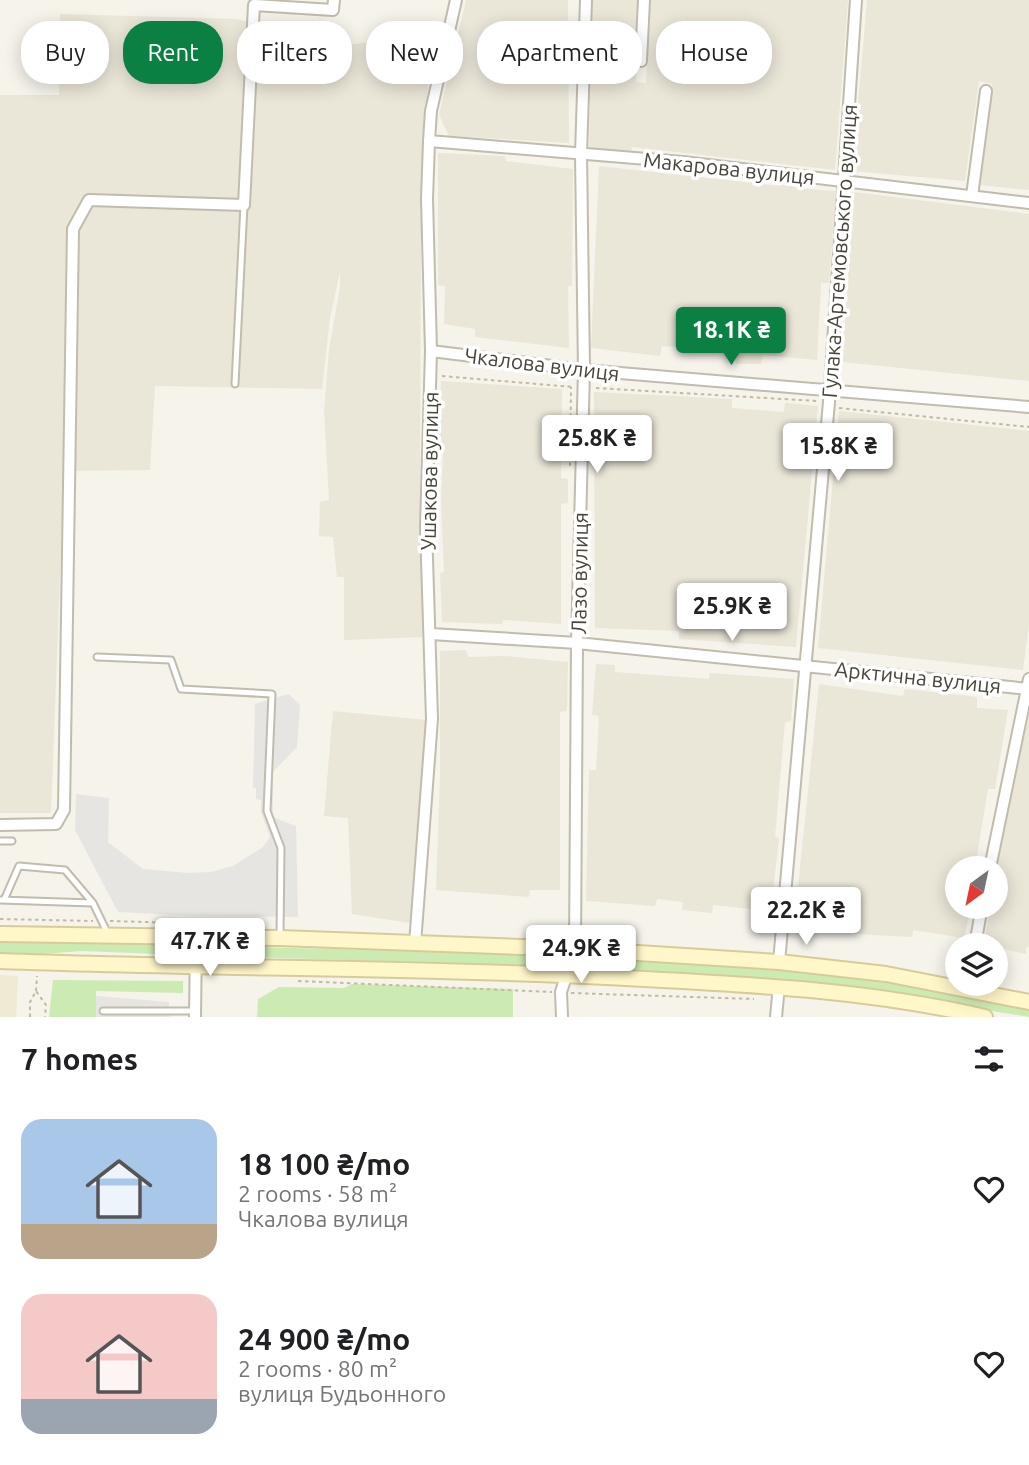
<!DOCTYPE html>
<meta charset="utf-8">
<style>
body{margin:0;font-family:Ubuntu,sans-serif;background:#f2f2f2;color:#202124;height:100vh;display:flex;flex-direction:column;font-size:26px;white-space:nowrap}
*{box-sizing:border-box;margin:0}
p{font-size:23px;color:#757577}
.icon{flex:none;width:38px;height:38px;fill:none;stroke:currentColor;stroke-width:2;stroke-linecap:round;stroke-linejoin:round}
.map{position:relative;height:1017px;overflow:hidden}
.panel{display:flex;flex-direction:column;background:#fff;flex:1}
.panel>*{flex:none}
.top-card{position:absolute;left:21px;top:21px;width:987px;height:63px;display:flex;gap:14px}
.needle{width:46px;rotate:213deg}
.buttons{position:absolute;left:945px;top:856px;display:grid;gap:14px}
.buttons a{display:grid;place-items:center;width:63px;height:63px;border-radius:50%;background:#fff;box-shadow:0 4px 18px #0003;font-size:35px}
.price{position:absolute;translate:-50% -60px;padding:0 16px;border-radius:7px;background:#fff;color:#222;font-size:23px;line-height:46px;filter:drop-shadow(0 2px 4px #0008)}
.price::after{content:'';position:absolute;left:50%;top:42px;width:21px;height:16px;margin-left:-10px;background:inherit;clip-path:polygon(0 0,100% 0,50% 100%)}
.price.current{background:#0b8043;color:#fff}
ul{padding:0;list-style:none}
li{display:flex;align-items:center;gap:21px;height:175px;padding:0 21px}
li span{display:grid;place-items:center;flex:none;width:196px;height:140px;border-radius:21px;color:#555}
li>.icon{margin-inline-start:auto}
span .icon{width:84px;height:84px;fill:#fffc;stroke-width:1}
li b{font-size:30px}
h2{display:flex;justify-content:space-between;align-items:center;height:84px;padding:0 21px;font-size:30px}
.tag{padding:0 24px;border-radius:28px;background:#fff;box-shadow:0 4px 18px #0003;font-size:24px;line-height:63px}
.tag.current{background:#0b8043;color:#fff}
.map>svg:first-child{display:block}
</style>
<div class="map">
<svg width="1029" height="1017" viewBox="0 0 1029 1017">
<rect width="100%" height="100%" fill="#f5f3ea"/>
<!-- residential -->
<path fill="#eae6d8" d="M 466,0 L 568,0 L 569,143 L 449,136 L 439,115 Z
M 592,0 L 639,0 L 636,82 L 646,83 L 650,0 L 848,0 L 835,170 L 632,147 L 631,151 L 589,148 Z
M 867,0 L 1029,0 L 1029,190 L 979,185 L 992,84 L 979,81 L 965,181 L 852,171 Z
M 60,14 L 237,19 L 350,51 L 352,44 L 395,40 L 430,45 L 421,225 L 420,473 L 423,637 L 344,640 L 344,577 L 337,577 L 333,537 L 319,536 L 320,502 L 329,500 L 324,410 L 329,350 L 340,287 L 340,272 L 330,318 L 322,389 L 155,386 L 150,470 L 64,471 L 51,813 L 0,813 L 0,95 L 59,95 Z
M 438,153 L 505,156 L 506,161 L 573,169 L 572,286 L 568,286 L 569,348 L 475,337 L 475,329 L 444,324 L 445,286 L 438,285 Z
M 599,166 L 781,186 L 783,182 L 805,183 L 805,189 L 836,191 L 829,283 L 821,283 L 817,360 L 763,355 L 761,364 L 736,364 L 737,351 L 662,346 L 660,356 L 591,348 Z
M 854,192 L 1029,214 L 1029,381 L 842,362 Z
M 441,381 L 562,389 L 561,478 L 568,479 L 568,503 L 561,504 L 561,624 L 503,620 L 502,624 L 442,622 L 440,573 L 444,572 L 441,502 L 443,452 L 436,451 Z
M 594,392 L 732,399 L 732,408 L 784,412 L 785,403 L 818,406 L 796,647 L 679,639 L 679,631 L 595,628 Z
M 839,411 L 1029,431 L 1029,624 L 1023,670 L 818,648 Z
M 466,650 L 468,657 L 505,656 L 568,662 L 567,711 L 560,712 L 560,890 L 530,890 L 529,897 L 436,890 L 440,775 L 440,651 Z
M 596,664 L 615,665 L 615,672 L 709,679 L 710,673 L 794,679 L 791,721 L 785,722 L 775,837 L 779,838 L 771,911 L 713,905 L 712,913 L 682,910 L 683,902 L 657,899 L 655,906 L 586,901 L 589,770 L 596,770 L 599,716 L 592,715 Z
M 819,684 L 903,696 L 905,689 L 977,697 L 977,708 L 1008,710 L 995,789 L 988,789 L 975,868 L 957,868 L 957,906 L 971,907 L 964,938 L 913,930 L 912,937 L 855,934 L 856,922 L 828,919 L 826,930 L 794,926 Z
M 333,711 L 426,720 L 410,923 L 352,914 L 348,818 L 324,816 Z
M 1029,715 L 1029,947 L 1026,947 L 1026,954 L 996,947 L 996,945 L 984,944 L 990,907 L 996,906 L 996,872 L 1001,836 Z"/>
<!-- education -->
<path fill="#efead4" d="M 0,975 L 18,976 L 16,1017 L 0,1017 Z"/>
<!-- green -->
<path fill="#ccebb2" d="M 0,940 L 183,945 L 186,950 L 182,955 L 82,951 L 40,954 L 0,953 Z
M 213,946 L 536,954 L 544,958 L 545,962 L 540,966 L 213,956 Z
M 612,957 L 753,966 L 878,979 L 1029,1009 L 1029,1017 L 836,985 L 726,976 L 614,970 L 607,963 Z
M 53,980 L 183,981 L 183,993 L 96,991 L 96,1017 L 49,1017 Z
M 352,984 L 513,989 L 513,1017 L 257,1017 L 258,999 L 279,987 L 344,988 Z"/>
<!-- parking -->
<path fill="#e7e5e1" d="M 289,694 L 300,705 L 297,747 L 273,772 L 273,814 L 275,818 L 296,826 L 298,917 L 192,916 L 118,912 L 75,830 L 76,794 L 109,798 L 108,842 L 143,869 L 188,873 L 211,872 L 233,866 L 263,847 L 270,837 L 261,812 L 261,800 L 256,799 L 256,788 L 253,788 L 255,704 Z
M 96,996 L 169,1002 L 170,1017 L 96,1017 Z"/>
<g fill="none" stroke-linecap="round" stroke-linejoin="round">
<!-- lane casing -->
<g stroke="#c1bcac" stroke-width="9">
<path id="lane" d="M 235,384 L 244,205
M 97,657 L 171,660 L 181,689 L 272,694 L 267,811 L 281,848 L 280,935
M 0,841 L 12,841
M 0,900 L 93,903 L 108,934
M 4,900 L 19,866 L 65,870 L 93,903
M 103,1011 L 195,1011"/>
</g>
<!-- street casing -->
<g stroke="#c1bcac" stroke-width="14">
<path id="street" d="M 641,61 L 644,0
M 429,141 L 683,162 L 1029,203
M 972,196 L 986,91
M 431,351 L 584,370 L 1029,407
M 431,634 L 577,643 L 1029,689
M 0,825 L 56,824 L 64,810 L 73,229 L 89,200 L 244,205 L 254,5 L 333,10 L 334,0
M 990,868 L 1029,679
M 415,944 L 432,719 L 426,527 L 431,351 L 427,199 L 429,141 L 431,111 L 456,0
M 975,945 L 982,906
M 779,962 L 829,402 L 856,0
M 195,1017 L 196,939
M 562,1017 L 561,992 L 575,949 L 577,643 L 584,370 L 581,154 L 586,0
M 776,1017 L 779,986"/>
</g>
<!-- secondary casing -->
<g stroke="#d7cc99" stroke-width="18">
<path id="secondary" d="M 0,934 L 280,938 L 575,949 L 779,962 L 886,974 L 1029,1002
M 0,961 C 215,969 430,967 644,979 C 758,985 873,991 985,1017"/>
</g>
<!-- path -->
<path stroke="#c4ba9d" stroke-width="2" stroke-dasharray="3.5 3.5" stroke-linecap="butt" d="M 442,376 L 573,387
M 596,388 L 817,401
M 839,408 L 1029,427
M 570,466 L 571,387
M 0,919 L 93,921
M 110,921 L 181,923
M 298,981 L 552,992
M 36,991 L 37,976
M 571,993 L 754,999
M 30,1017 L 30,1002 L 36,991 L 46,1005 L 45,1017"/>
<!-- lane -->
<use href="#lane" stroke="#fff" stroke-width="5"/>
<!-- street -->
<use href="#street" stroke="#fff" stroke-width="10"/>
<!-- secondary -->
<use href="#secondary" stroke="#fff7ca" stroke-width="14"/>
</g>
<g text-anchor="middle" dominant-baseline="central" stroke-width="7" stroke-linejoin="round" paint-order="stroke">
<!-- street labels -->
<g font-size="21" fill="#4a4538" stroke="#fff">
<text transform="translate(729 168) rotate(6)">Макарова вулиця</text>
<text transform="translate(839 251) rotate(-86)">Гулака-Артемовського вулиця</text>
<text transform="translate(542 364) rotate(7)">Чкалова вулиця</text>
<text transform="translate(429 471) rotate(-89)">Ушакова вулиця</text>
<text transform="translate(579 573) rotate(-89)">Лазо вулиця</text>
<text transform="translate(918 677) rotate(6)">Арктична вулиця</text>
</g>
</g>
</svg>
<div class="buttons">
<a><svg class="needle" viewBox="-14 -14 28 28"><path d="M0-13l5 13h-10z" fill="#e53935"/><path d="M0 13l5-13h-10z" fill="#757577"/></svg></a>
<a><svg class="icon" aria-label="layers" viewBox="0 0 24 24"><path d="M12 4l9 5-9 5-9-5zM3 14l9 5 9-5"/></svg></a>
</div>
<b class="price current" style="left:731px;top:367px">18.1K ₴</b>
<b class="price" style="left:597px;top:475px">25.8K ₴</b>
<b class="price" style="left:838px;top:483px">15.8K ₴</b>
<b class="price" style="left:732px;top:643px">25.9K ₴</b>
<b class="price" style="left:806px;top:947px">22.2K ₴</b>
<b class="price" style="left:210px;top:978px">47.7K ₴</b>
<b class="price" style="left:581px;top:985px">24.9K ₴</b>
<div class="top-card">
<a class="tag">Buy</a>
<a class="tag current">Rent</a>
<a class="tag">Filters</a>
<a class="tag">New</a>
<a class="tag">Apartment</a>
<a class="tag">House</a>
</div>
</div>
<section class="panel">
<h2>7 homes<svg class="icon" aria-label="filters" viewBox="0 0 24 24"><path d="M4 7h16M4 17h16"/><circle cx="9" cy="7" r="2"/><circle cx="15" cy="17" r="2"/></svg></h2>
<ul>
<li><span style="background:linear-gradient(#a9c7e8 75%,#b9a48a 0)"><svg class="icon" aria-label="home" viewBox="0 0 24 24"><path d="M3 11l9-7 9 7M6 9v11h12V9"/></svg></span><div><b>18 100 ₴/mo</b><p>2 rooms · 58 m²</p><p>Чкалова вулиця</p></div><svg class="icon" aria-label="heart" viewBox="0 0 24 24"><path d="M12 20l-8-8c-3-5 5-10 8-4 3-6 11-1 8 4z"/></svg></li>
<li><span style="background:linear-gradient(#f6c9c9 75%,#9aa5b1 0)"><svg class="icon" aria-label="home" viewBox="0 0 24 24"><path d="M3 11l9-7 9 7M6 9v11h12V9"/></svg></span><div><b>24 900 ₴/mo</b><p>2 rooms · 80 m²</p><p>вулиця Будьонного</p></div><svg class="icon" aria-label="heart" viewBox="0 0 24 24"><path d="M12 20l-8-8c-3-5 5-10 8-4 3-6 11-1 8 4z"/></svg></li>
</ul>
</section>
